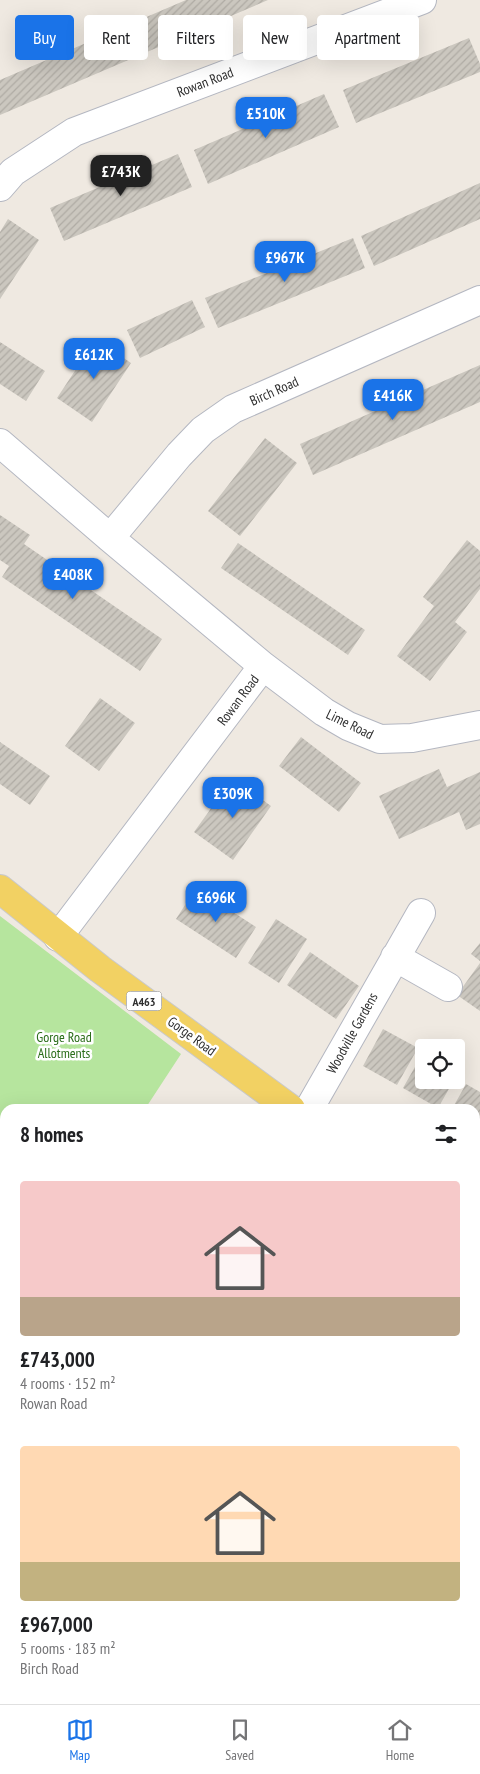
<!DOCTYPE html>
<meta charset="utf-8">
<style>
body{margin:0;font-family:"PT Sans Narrow",sans-serif;background:#f6f6f6;color:#202124;height:100vh;display:flex;flex-direction:column;font-size:19px;white-space:nowrap}
*{box-sizing:border-box;margin:0}
p{font-size:16px;color:#757577}
.icon{flex:none;width:28px;height:28px;fill:none;stroke:currentColor;stroke-width:2;stroke-linecap:round;stroke-linejoin:round}
.map{position:relative;flex:1;overflow:hidden}
.details{position:absolute;left:0px;top:1104px;width:480px;height:601px;display:flex;flex-direction:column;background:#fff;border-radius:15px 15px 0 0;box-shadow:0 5px 20px #0002}
.details>*{flex:none}
.guide{position:absolute;left:15px;top:15px;width:450px;height:45px;display:flex;gap:10px}
.fabs{position:absolute;left:415px;top:1039px;display:grid;gap:10px}
.fabs a{display:grid;place-items:center;width:50px;height:50px;border-radius:5px;background:#fff;box-shadow:0 5px 20px #0002;font-size:25px}
.price{position:absolute;translate:-50% -42px;padding:0 11px;border-radius:10px;background:#1a73e8;color:#fff;font-size:16px;line-height:32px;filter:drop-shadow(0 1px 2px #0008)}
.price::after{content:'';position:absolute;left:50%;top:30px;width:15px;height:11px;margin-left:-8px;background:inherit;clip-path:polygon(0 0,100% 0,50% 100%)}
.price.on{background:#222;color:#fff}
ul{padding:0;list-style:none}
li{display:grid;align-content:center;gap:10px;height:265px;padding:0 20px}
li span{display:grid;place-items:center;height:155px;border-radius:5px;color:#555}
li>.icon{margin-inline-start:auto}
span .icon{width:90px;height:90px;fill:#fffc;stroke-width:1}
li b{font-size:21px}
h2{display:flex;justify-content:space-between;align-items:center;height:60px;padding:0 20px;font-size:21px}
.chip{padding:0 18px;border-radius:5px;background:#fff;box-shadow:0 5px 20px #0002;font-size:18px;line-height:45px}
.chip.on{background:#1a73e8;color:#fff}
.menu{display:flex;justify-content:space-around;align-items:center;height:70px;border-top:1px solid #e0e0e0;background:#fff;font-size:14px;color:#757577}
.menu a{display:grid;justify-items:center;gap:2px}
.menu .on{color:#1a73e8}
.map>svg:first-child{display:block}
</style>
<div class="map">
<svg width="480" height="1704" viewBox="0 0 480 1704">
<defs>
<pattern id="grass-tufts" width="24" height="20" patternUnits="userSpaceOnUse" patternTransform="scale(1.25)"><rect width="24" height="20" fill="#b6e59e"/><path d="M3 7l-1-3M5 7V3M7 7l1-3M15 17l-1-3M17 17v-4M19 17l1-3" fill="none" stroke="#9dc588"/></pattern>
<pattern id="forest-crowns" width="20" height="18" patternUnits="userSpaceOnUse" patternTransform="scale(1.25)"><rect width="20" height="18" fill="#b6e59e"/><path d="M2 6a3 3 0 1 1 6 0M12 15a3 3 0 1 1 6 0" fill="none" stroke="#9dc588"/></pattern>
<pattern id="building-hatch" width="6" height="6" patternUnits="userSpaceOnUse" patternTransform="scale(1.25)"><rect width="6" height="6" fill="#cbc7bf"/><path d="M-1 1l2-2M0 6l6-6M5 7l2-2" fill="none" stroke="#afaba4"/></pattern>
</defs>
<rect width="100%" height="100%" fill="#efe9e1"/>
<!-- grass -->
<path fill="url(#grass-tufts)" d="M 5,1323 L 5,1572 L 0,1567 L 0,1330 Z
M 475,1600 L 480,1614 L 480,1651 L 475,1657 Z
M 63,1700 L 370,1700 L 367,1704 L 60,1704 Z"/>
<!-- forest -->
<path fill="url(#forest-crowns)" d="M 0,1567 L 5,1572 L 5,1700 L 63,1700 L 60,1704 L 0,1704 Z"/>
<!-- garden -->
<path fill="#b6e59e" d="M 0,916 L 181,1054 L 145,1109 L 5,1109 L 5,1323 L 0,1330 Z"/>
<!-- building -->
<path fill="url(#building-hatch)" d="M 186,0 L 268,0 L 0,115 L 0,80 Z
M 469,38 L 480,64 L 480,72 L 356,123 L 343,90 Z
M 324,94 L 339,127 L 208,184 L 194,150 Z
M 178,154 L 192,187 L 64,241 L 50,208 Z
M 480,183 L 480,219 L 374,266 L 361,236 Z
M 8,219 L 39,240 L 0,299 L 0,232 Z
M 353,238 L 365,268 L 218,328 L 205,298 Z
M 192,300 L 205,327 L 140,358 L 127,330 Z
M 96,339 L 131,363 L 92,422 L 57,398 Z
M 0,342 L 45,371 L 26,401 L 0,384 Z
M 480,365 L 480,402 L 313,475 L 300,444 Z
M 265,438 L 297,463 L 240,536 L 208,511 Z
M 0,515 L 30,535 L 24,544 L 162,639 L 140,671 L 2,577 L 9,566 L 0,560 Z
M 467,540 L 480,551 L 480,589 L 455,622 L 467,632 L 430,681 L 397,656 L 434,606 L 423,597 Z
M 238,543 L 365,630 L 348,655 L 221,568 Z
M 100,698 L 135,723 L 99,771 L 65,746 Z
M 301,737 L 361,783 L 339,812 L 279,766 Z
M 0,742 L 50,776 L 30,805 L 0,784 Z
M 439,769 L 447,787 L 480,772 L 480,824 L 466,830 L 459,812 L 399,839 L 379,796 Z
M 233,778 L 271,806 L 233,860 L 194,832 Z
M 196,888 L 256,927 L 236,958 L 176,919 Z
M 276,919 L 307,939 L 279,983 L 248,963 Z
M 480,943 L 480,961 L 471,954 Z
M 310,952 L 359,986 L 336,1019 L 287,985 Z
M 480,963 L 480,1011 L 457,995 Z
M 383,1029 L 418,1048 L 397,1085 L 363,1066 Z
M 424,1051 L 424,1080 L 454,1080 L 438,1108 L 403,1088 Z
M 466,1084 L 480,1092 L 480,1135 L 475,1132 L 475,1109 L 452,1109 Z
M 377,1700 L 416,1700 L 413,1704 L 382,1704 Z"/>
<g fill="none" stroke-linecap="round" stroke-linejoin="round">
<!-- minor casing -->
<g stroke="#b4b7c1" stroke-width="30">
<path id="minor" d="M 0,187 L 13,172 L 74,132 L 422,0
M 0,443 L 110,538 L 263,666 L 324,712 L 348,726 L 380,739 L 412,738 L 480,725
M 110,538 L 179,455 L 203,430 L 233,409 L 480,300
M 58,937 L 263,666
M 395,957 L 448,987
M 309,1109 L 421,913
M 475,1551 L 480,1559"/>
</g>
<!-- primary casing -->
<g stroke="#c9c9c9" stroke-width="30">
<path id="primary" d="M 0,889 L 100,969 L 291,1109
M 475,1228 L 480,1230"/>
</g>
<!-- minor -->
<use href="#minor" stroke="#fff" stroke-width="28"/>
<!-- primary -->
<use href="#primary" stroke="#f2d163" stroke-width="28"/>
</g>
<g text-anchor="middle" dominant-baseline="central" stroke-width="5" stroke-linejoin="round" paint-order="stroke">
<!-- shield labels -->
<rect fill="#fff" stroke="#6d6d6d" stroke-width="1" x="126.5" y="991.5" width="35" height="19" rx="4"/>
<g font-size="12" font-weight="bold" fill="#2e2e2e">
<text x="144" y="1001">A463</text>
</g>
<!-- street labels -->
<g font-size="14" fill="#2e2e2e" stroke="#fff">
<text transform="translate(205 82) rotate(-21)">Rowan Road</text>
<text transform="translate(274 391) rotate(-24)">Birch Road</text>
<text transform="translate(238 700) rotate(-53)">Rowan Road</text>
<text transform="translate(350 724) rotate(26)">Lime Road</text>
<text transform="translate(352 1033) rotate(-61)">Woodville Gardens</text>
<text transform="translate(192 1036) rotate(36)">Gorge Road</text>
</g>
<!-- park labels -->
<g font-size="14" fill="#2c6e1b" stroke="#fff">
<text x="64" y="1037">Gorge Road<tspan x="64" dy="16">Allotments</tspan></text>
</g>
</g>
</svg>
<div class="fabs">
<a><svg class="icon" aria-label="locate" viewBox="0 0 24 24"><circle cx="12" cy="12" r="6"/><path d="M12 2v4M12 18v4M2 12h4M18 12h4"/></svg></a>
</div>
<b class="price" style="left:266px;top:139px">£510K</b>
<b class="price on" style="left:121px;top:197px">£743K</b>
<b class="price" style="left:285px;top:283px">£967K</b>
<b class="price" style="left:94px;top:380px">£612K</b>
<b class="price" style="left:393px;top:421px">£416K</b>
<b class="price" style="left:73px;top:600px">£408K</b>
<b class="price" style="left:233px;top:819px">£309K</b>
<b class="price" style="left:216px;top:923px">£696K</b>
<div class="guide">
<a class="chip on">Buy</a>
<a class="chip">Rent</a>
<a class="chip">Filters</a>
<a class="chip">New</a>
<a class="chip">Apartment</a>
</div>
<section class="details">
<h2>8 homes<svg class="icon" aria-label="filters" viewBox="0 0 24 24"><path d="M4 7h16M4 17h16"/><circle cx="9" cy="7" r="2"/><circle cx="15" cy="17" r="2"/></svg></h2>
<ul>
<li><span style="background:linear-gradient(#f6c9c9 75%,#b9a48a 0)"><svg class="icon" aria-label="home" viewBox="0 0 24 24"><path d="M3 11l9-7 9 7M6 9v11h12V9"/></svg></span><div><b>£743,000</b><p>4 rooms · 152 m²</p><p>Rowan Road</p></div></li>
<li><span style="background:linear-gradient(#ffd9b3 75%,#c2b280 0)"><svg class="icon" aria-label="home" viewBox="0 0 24 24"><path d="M3 11l9-7 9 7M6 9v11h12V9"/></svg></span><div><b>£967,000</b><p>5 rooms · 183 m²</p><p>Birch Road</p></div></li>
</ul>
</section>
</div>
<nav class="menu">
<a class="on"><svg class="icon" aria-label="map" viewBox="0 0 24 24"><path d="M3 6l6-2 6 2 6-2v14l-6 2-6-2-6 2zM9 4v14M15 6v14"/></svg>Map</a>
<a><svg class="icon" aria-label="saved" viewBox="0 0 24 24"><path d="M7 4h10v16l-5-4-5 4z"/></svg>Saved</a>
<a><svg class="icon" aria-label="home" viewBox="0 0 24 24"><path d="M3 11l9-7 9 7M6 9v11h12V9"/></svg>Home</a>
</nav>
